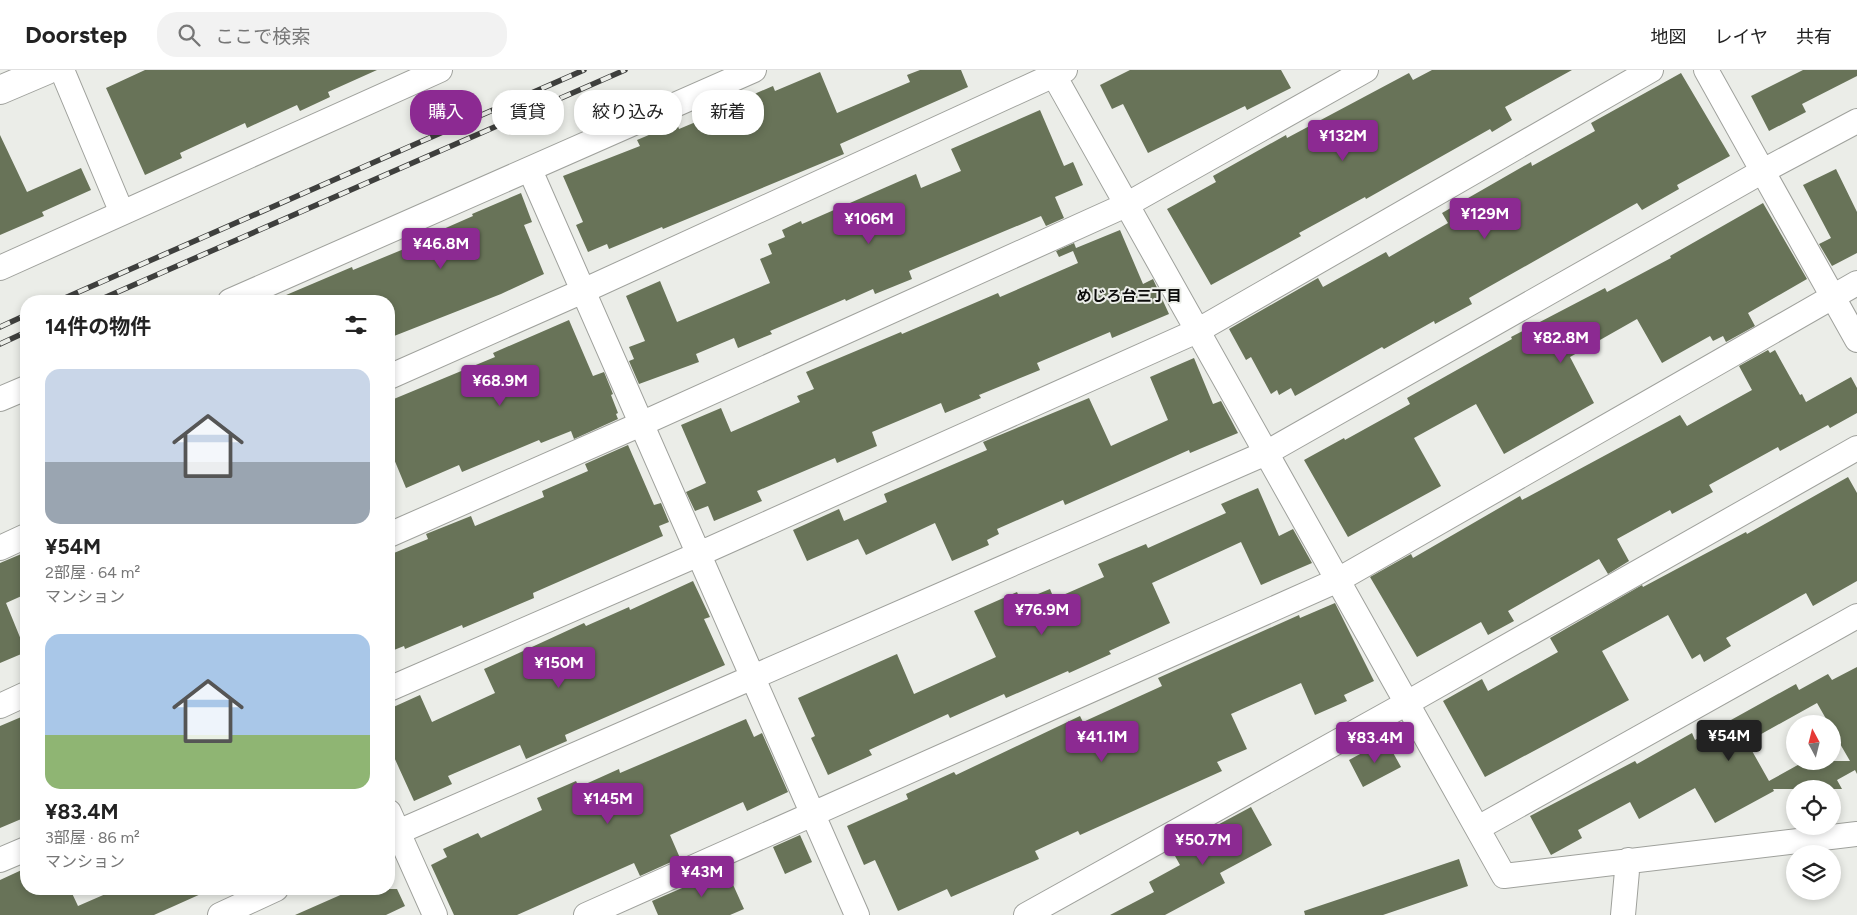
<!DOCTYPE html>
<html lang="ja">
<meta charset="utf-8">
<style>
body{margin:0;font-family:Figtree,"Noto Sans JP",sans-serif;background:#f2f2f2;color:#222;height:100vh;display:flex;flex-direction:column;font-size:19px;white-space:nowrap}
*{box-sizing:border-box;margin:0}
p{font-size:16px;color:#767676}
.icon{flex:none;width:28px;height:28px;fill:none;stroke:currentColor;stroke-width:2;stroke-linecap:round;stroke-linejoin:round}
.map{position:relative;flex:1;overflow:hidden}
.sheet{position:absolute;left:20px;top:225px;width:375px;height:600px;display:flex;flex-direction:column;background:#fff;border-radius:20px;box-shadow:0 2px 8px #0003}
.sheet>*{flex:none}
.guide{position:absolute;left:410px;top:20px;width:475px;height:45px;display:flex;gap:10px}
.needle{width:32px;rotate:353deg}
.buttons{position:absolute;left:1786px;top:645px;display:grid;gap:10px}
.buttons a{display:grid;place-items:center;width:55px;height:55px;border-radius:50%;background:#fff;box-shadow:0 2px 8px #0003;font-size:25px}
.price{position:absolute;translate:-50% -42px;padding:0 11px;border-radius:5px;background:#8c2a92;color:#fff;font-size:16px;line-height:32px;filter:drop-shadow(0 1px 2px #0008)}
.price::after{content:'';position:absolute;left:50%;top:30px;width:15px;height:11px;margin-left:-8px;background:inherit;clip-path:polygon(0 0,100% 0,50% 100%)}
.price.on{background:#222;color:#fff}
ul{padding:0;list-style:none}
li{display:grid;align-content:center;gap:10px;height:265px;padding:0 25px}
li span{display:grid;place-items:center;height:155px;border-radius:15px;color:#555}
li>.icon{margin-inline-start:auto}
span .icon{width:90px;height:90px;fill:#fffc;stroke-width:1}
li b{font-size:21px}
h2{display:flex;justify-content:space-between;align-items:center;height:60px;padding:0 25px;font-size:21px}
.tag{padding:0 18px;border-radius:20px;background:#fff;box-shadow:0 2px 8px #0003;font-size:18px;line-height:45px}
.tag.on{background:#8c2a92;color:#fff}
header{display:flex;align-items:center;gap:30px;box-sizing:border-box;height:70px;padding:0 25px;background:#fff;border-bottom:1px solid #e0e0e0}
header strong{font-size:24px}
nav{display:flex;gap:28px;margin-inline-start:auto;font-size:18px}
.search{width:350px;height:45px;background:#f2f2f2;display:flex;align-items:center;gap:12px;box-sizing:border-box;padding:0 18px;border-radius:20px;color:#767676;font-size:19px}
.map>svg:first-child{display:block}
</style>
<header>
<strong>Doorstep</strong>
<div class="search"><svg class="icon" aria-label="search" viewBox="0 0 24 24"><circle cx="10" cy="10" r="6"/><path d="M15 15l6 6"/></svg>ここで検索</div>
<nav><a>地図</a><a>レイヤ</a><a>共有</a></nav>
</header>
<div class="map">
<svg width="1857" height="845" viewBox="0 0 1857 845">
<rect width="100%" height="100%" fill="#ebede8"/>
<!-- building -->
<path fill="#687358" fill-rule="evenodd" d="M 145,0 L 377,0 L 328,22 L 330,27 L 300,41 L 297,35 L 247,58 L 245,53 L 180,83 L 182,88 L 145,105 L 106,18 Z
M 920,0 L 961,0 L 968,17 L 840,74 L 844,84 L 663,159 L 662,157 L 609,179 L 607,174 L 588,182 L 576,155 L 583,152 L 563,106 L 640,76 L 637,70 L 677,53 L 679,59 L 753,28 L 752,25 L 773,16 L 775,21 L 820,2 L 837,43 L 910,12 L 907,5 Z
M 1130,0 L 1281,0 L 1291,18 L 1247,40 L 1245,36 L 1148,83 L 1123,34 L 1112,39 L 1100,15 Z
M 1432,0 L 1572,0 L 1505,37 L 1512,50 L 1492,62 L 1490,59 L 1366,129 L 1365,127 L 1299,163 L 1301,166 L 1211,215 L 1167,139 L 1216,112 L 1213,106 L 1286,65 L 1287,68 L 1409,3 L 1413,10 Z
M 1803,0 L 1857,0 L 1857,6 L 1802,34 L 1806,42 L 1769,61 L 1751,26 Z
M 1681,3 L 1730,86 L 1677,115 L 1679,119 L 1642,140 L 1637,133 L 1469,228 L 1472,234 L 1435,254 L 1434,251 L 1384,279 L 1382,277 L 1295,326 L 1291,318 L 1279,325 L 1277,320 L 1271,324 L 1251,287 L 1246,290 L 1229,259 L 1318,208 L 1323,217 L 1386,182 L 1389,187 L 1448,153 L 1442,143 L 1531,92 L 1532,96 L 1595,61 L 1591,53 Z
M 1040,40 L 1064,96 L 1073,92 L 1083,115 L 1055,127 L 1064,148 L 1046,156 L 1041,146 L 909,201 L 912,209 L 875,224 L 873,219 L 846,231 L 845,229 L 770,261 L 772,264 L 738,278 L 734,268 L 696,284 L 699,292 L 639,314 L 629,291 L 634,289 L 629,277 L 645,271 L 626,226 L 660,211 L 677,252 L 770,213 L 760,189 L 772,184 L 768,174 L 785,167 L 782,160 L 801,151 L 802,154 L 916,104 L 921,118 L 961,101 L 951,79 Z
M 0,65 L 27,122 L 81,98 L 91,120 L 42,142 L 44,146 L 0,165 Z
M 1836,99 L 1857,142 L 1857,183 L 1832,196 L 1819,174 L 1831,168 L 1803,115 Z
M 521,123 L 532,152 L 524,155 L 544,204 L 501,224 L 389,268 L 389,231 L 272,231 L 352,197 L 353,200 L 433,167 L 432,164 L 473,146 L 472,144 Z
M 1763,133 L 1807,209 L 1748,243 L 1755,256 L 1726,272 L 1723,266 L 1713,271 L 1710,266 L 1662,293 L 1637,249 L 1570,287 L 1594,333 L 1504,384 L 1476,334 L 1414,368 L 1441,416 L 1348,467 L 1304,390 L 1344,368 L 1345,370 L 1410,334 L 1407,328 L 1512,269 L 1511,267 L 1605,218 L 1607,222 L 1671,188 L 1670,186 Z
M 1120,160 L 1143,214 L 1153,209 L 1169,244 L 1112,268 L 1110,262 L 1037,293 L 1040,300 L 979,325 L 981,328 L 945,343 L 941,333 L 872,362 L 877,376 L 837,393 L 835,388 L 757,421 L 762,431 L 714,451 L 708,436 L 695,441 L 686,422 L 706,413 L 681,355 L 721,338 L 731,362 L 800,332 L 797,326 L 814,319 L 806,302 L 901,262 L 902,264 L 998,223 L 1000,227 L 1078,193 L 1073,181 L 1059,187 L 1056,181 L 1074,173 L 1076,178 Z
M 569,250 L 593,306 L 604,302 L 613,324 L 611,325 L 618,343 L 616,344 L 618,349 L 574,369 L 571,361 L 541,373 L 539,370 L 462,402 L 459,395 L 406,418 L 389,377 L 389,331 L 495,287 L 493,283 Z
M 1768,280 L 1770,283 L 1775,280 L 1800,325 L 1802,324 L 1806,332 L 1851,307 L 1857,318 L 1857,343 L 1830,358 L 1828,355 L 1780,381 L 1778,377 L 1709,415 L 1713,422 L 1672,444 L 1670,440 L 1617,469 L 1629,491 L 1608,504 L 1599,489 L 1508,541 L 1514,551 L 1488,565 L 1481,552 L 1417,587 L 1370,507 L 1411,484 L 1413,488 L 1520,426 L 1522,430 L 1680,345 L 1687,356 L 1752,320 L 1739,296 Z
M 1194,288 L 1213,334 L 1221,331 L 1238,363 L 1190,383 L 1189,380 L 1065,435 L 1063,430 L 997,459 L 999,464 L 987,470 L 989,475 L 952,491 L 935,453 L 866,485 L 858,469 L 807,491 L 793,460 L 839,439 L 844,451 L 887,432 L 884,424 L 987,380 L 983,372 L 1089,328 L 1111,376 L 1168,350 L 1150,307 Z
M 628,375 L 654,435 L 661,433 L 669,452 L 659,456 L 663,466 L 533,523 L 534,528 L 463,558 L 462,555 L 405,579 L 404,576 L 389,582 L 389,485 L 428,469 L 426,464 L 471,446 L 475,456 L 544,427 L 542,421 L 588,401 L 585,394 Z
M 1848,407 L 1857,423 L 1857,511 L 1813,536 L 1806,523 L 1726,568 L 1731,576 L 1704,592 L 1700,584 L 1692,589 L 1668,545 L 1602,581 L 1629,630 L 1485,707 L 1443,631 L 1482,609 L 1488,621 L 1558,582 L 1550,568 L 1642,515 L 1643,517 L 1746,462 L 1747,464 Z
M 1258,418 L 1279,466 L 1293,459 L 1312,493 L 1261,515 L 1241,472 L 1152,513 L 1170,553 L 1109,581 L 1111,584 L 1069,603 L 1068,601 L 1006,628 L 1004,624 L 950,648 L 948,644 L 869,680 L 872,685 L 828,705 L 811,668 L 815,666 L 798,628 L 897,584 L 914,624 L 996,587 L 974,541 L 1017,522 L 1021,531 L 1050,519 L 1054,529 L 1104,507 L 1098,494 L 1146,474 L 1148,478 L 1226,443 L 1221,434 Z
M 26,482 L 26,524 L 6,533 L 26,582 L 0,593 L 0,493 Z
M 693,511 L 710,547 L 704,549 L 725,595 L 565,665 L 567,671 L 526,689 L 520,675 L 448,706 L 452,714 L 414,731 L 389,676 L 389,639 L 420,625 L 432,652 L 495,623 L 484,599 L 584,553 L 586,556 L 629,537 L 630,540 Z
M 1335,533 L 1374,611 L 1344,625 L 1347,631 L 1315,645 L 1301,613 L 1231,644 L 1247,679 L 1217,692 L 1222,701 L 1080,765 L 1078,761 L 1035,781 L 1039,789 L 951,827 L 947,819 L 898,841 L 875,790 L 864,795 L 847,756 L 908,729 L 906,724 L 954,702 L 956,705 L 1080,646 L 1083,652 L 1162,616 L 1158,608 L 1299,545 L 1300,548 Z
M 1857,597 L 1857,704 L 1855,700 L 1837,710 L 1842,719 L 1773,719 L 1774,721 L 1715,753 L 1695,718 L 1639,749 L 1630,732 L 1578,760 L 1582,768 L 1551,785 L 1530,746 L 1635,691 L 1637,694 L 1692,663 L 1695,670 L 1796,614 L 1799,620 L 1828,604 L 1832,610 ZM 1817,633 L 1829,654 L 1832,654 L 1832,660 L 1850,691 L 1805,691 L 1769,711 L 1747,672 Z
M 26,645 L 26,747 L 0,758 L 0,656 Z
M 746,649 L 754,667 L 762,663 L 788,722 L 747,741 L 743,732 L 670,765 L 680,788 L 640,806 L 634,793 L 517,845 L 454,845 L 431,795 L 447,787 L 443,779 L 478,763 L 481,768 L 542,740 L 537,728 L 576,711 L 579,717 L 619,699 L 620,703 Z
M 1386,670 L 1401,697 L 1363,717 L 1349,690 Z
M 1251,737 L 1272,775 L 1220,803 L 1225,813 L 1165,845 L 1110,845 L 1154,822 L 1149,812 L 1180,795 L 1175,786 L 1214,766 L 1210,759 Z
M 800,765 L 812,792 L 785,804 L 773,777 Z
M 1459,789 L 1468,816 L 1383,845 L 1305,845 L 1304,841 Z
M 26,798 L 26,819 L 70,819 L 78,836 L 117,819 L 212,819 L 154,845 L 0,845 L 0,810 Z
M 726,799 L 744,839 L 730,845 L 658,845 L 652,831 Z
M 354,819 L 397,819 L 405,836 L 386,845 L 295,845 Z"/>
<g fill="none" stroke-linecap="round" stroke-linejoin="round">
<!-- minor casing -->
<g stroke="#9fa19c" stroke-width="26">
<path id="minor" d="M 62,0 L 122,143
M 1051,0 L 1504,806 L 1857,764
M 1706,0 L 1857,270
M 530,100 L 857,845
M 0,198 L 440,0
M 230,231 L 754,0
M 389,307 L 583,221 L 1065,0
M 0,329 L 26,318
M 389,465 L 641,354 L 1126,135 L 1366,0
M 0,478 L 26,466
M 389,619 L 699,484 L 1197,261 L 1651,0
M 0,636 L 26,624
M 389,742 L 435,845
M 1478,758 L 1857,546
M 389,766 L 1266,383 L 1763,101 L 1857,51
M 0,790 L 26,779
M 220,845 L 276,819
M 586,845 L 1338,510 L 1857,213
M 1026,845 L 1407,633 L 1857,378
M 1623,845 L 1628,790"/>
</g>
<!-- tertiary casing -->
<g stroke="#9fa19c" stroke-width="30">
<path id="tertiary" d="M 0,20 L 47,0"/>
</g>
<!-- minor -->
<use href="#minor" stroke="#fff" stroke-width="24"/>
<!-- tertiary -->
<use href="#tertiary" stroke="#fff" stroke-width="28"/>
<!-- rail casing -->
<g stroke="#3e3f3d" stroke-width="5.5">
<path id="rail" d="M 58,231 L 584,0
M 97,231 L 625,0
M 0,257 L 26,245
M 0,274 L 26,262"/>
</g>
<!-- rail -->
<use href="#rail" stroke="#ebede8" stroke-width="4" stroke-dasharray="11" stroke-linecap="butt"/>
</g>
<g text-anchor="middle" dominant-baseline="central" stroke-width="4" stroke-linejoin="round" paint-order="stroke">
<!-- neighbourhood labels -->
<g font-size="15" font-weight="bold" fill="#0b0b0a" stroke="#ebede8">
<text x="1129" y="226">めじろ台三丁目</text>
</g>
</g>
</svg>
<div class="buttons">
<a><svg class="needle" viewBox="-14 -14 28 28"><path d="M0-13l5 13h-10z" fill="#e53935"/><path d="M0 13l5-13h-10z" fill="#767676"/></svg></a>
<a><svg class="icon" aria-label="locate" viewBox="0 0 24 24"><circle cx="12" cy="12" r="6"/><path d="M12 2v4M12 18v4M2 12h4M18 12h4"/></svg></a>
<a><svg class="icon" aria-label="layers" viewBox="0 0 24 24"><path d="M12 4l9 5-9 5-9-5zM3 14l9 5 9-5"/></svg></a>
</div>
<b class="price" style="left:1343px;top:92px">¥132M</b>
<b class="price" style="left:1485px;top:170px">¥129M</b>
<b class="price" style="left:869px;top:175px">¥106M</b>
<b class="price" style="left:441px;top:200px">¥46.8M</b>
<b class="price" style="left:1561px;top:294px">¥82.8M</b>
<b class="price" style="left:500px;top:337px">¥68.9M</b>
<b class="price" style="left:1042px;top:566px">¥76.9M</b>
<b class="price" style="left:559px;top:619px">¥150M</b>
<b class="price on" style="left:1729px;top:692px">¥54M</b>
<b class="price" style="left:1102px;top:693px">¥41.1M</b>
<b class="price" style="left:1375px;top:694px">¥83.4M</b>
<b class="price" style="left:608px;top:755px">¥145M</b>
<b class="price" style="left:1203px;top:796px">¥50.7M</b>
<b class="price" style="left:702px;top:828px">¥43M</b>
<div class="guide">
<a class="tag on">購入</a>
<a class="tag">賃貸</a>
<a class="tag">絞り込み</a>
<a class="tag">新着</a>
</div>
<section class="sheet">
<h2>14件の物件<svg class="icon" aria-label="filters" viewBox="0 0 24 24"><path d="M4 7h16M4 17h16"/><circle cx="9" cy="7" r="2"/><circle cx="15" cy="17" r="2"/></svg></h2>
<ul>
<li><span style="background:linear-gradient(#c9d6e8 60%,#9aa5b1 0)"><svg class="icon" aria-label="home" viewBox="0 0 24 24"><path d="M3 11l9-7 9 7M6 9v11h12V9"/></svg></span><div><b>¥54M</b><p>2部屋 · 64 m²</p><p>マンション</p></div></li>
<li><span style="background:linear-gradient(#a9c7e8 65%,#8fb573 0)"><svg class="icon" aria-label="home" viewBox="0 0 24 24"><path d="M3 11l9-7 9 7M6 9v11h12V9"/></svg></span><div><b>¥83.4M</b><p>3部屋 · 86 m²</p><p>マンション</p></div></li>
</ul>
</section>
</div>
